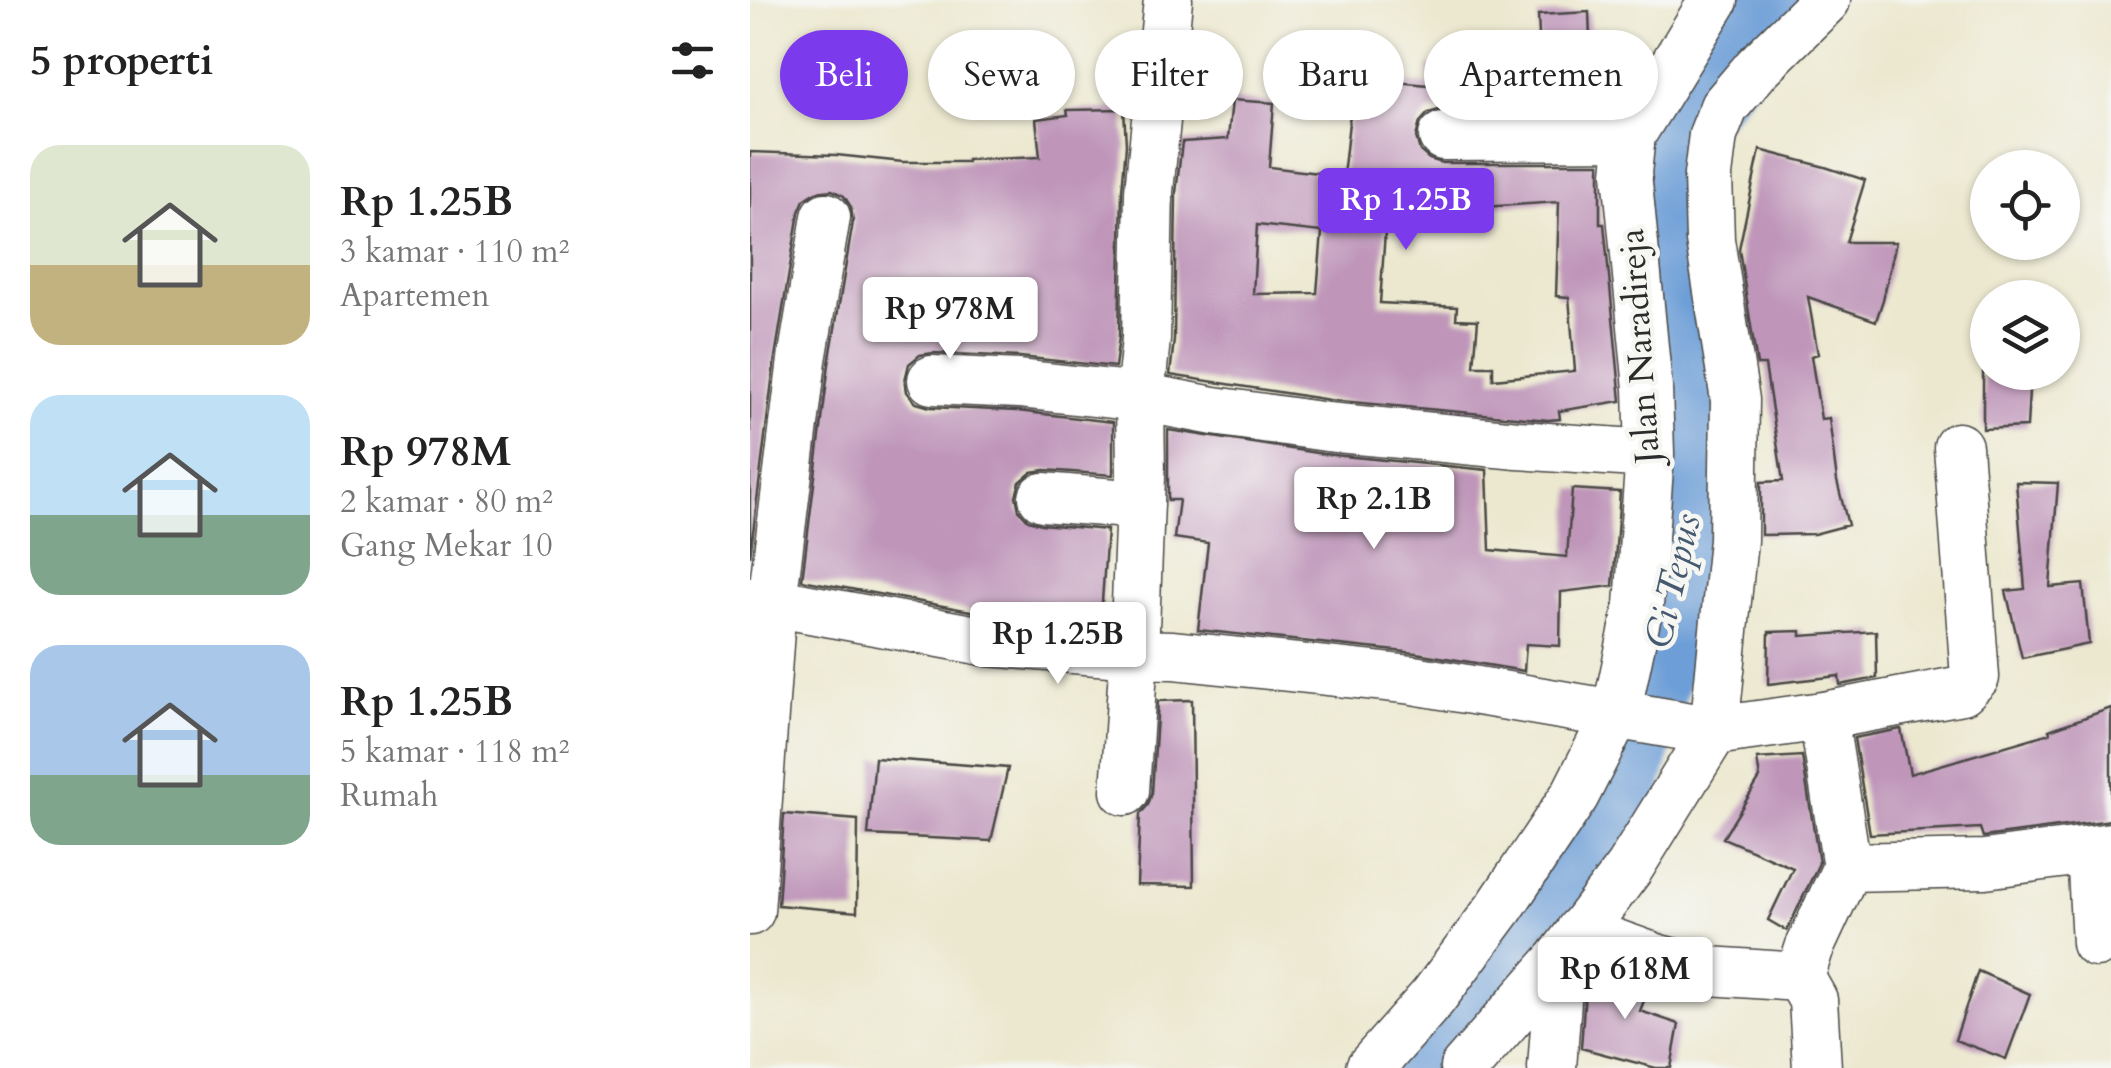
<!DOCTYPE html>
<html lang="id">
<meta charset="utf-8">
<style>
body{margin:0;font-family:Cardo,serif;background:#f2f2f2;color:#222;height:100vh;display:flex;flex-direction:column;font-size:38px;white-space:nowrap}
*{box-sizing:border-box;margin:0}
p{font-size:32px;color:#767676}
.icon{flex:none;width:55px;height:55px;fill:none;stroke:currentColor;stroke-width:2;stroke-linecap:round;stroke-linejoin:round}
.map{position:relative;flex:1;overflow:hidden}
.sheet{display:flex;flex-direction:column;background:#fff;width:750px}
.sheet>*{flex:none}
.top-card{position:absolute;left:30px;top:30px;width:950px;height:90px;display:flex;gap:20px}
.buttons{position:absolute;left:1220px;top:150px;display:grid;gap:20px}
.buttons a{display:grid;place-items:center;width:110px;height:110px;border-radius:50%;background:#fff;box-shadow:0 2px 8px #0004;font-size:50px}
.price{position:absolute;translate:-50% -85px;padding:0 22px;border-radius:10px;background:#fff;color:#222;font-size:32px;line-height:65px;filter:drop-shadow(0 2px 5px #0008)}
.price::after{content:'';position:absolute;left:50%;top:60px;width:30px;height:22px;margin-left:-15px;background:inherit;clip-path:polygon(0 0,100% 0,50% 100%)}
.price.active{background:#7c3aed;color:#fff}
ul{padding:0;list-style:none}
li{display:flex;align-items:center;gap:30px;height:250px;padding:0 30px}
li span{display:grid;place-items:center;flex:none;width:280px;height:200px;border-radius:30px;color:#555}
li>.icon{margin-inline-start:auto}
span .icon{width:120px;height:120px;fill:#fffc;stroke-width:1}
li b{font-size:42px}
h2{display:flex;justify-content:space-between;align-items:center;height:120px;padding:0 30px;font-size:42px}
.pill{padding:0 35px;border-radius:45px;background:#fff;box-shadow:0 2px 8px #0004;font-size:35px;line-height:90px}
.pill.active{background:#7c3aed;color:#fff}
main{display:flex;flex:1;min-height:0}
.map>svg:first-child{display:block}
</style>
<main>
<section class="sheet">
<h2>5 properti<svg class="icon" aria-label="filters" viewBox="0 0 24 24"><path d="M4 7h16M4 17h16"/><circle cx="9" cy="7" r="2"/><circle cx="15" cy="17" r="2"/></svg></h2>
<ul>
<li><span style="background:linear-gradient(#dfe7d0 60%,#c2b280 0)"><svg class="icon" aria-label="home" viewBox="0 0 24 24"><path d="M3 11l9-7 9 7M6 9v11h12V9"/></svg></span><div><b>Rp 1.25B</b><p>3 kamar · 110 m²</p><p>Apartemen</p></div></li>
<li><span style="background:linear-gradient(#bfe0f5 60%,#7fa58c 0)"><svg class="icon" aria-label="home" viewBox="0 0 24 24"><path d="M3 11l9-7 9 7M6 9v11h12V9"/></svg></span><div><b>Rp 978M</b><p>2 kamar · 80 m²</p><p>Gang Mekar 10</p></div></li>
<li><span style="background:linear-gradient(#a9c7e8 65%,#7fa58c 0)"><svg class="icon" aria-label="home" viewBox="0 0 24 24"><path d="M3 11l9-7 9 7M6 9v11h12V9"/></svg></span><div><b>Rp 1.25B</b><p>5 kamar · 118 m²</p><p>Rumah</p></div></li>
</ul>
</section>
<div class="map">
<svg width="1361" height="1068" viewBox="0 0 1361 1068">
<rect width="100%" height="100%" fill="#f6f6f2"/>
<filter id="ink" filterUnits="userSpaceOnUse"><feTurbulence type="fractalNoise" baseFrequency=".01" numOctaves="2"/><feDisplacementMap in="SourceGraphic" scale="20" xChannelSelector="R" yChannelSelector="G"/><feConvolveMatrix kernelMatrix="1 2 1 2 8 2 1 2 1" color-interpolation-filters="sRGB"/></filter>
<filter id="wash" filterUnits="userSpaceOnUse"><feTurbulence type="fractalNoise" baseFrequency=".0048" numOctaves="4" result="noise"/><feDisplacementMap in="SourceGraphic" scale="40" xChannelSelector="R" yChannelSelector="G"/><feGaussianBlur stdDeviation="2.25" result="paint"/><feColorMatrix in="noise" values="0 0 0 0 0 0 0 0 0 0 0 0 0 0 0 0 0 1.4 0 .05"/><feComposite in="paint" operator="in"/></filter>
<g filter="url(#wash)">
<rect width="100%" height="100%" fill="#ece8cf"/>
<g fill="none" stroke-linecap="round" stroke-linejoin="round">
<!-- river -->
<path stroke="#6d9ed7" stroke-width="78" d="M 664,1068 L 710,1014 L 866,803 L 944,526 L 923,139 L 926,126 L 1031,0"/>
</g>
<g id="blocks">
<!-- building -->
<path fill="#bf96ba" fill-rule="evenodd" d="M 839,12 L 841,66 L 887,68 L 886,74 L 866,108 L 692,109 L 678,113 L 670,122 L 666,137 L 670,151 L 679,159 L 692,163 L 850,163 L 850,224 L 854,224 L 871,401 L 809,411 L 810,419 L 798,420 L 580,400 L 420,375 L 424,340 L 426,193 L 432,142 L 478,139 L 482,100 L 524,103 L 519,167 L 593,176 L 604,78 L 679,85 L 678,66 L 790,56 L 788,15 ZM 809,202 L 806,296 L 819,297 L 825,371 L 743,379 L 743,366 L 724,366 L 728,320 L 706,319 L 707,307 L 630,303 L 636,218 L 669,222 L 670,211 ZM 507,225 L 572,232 L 567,293 L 503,294 Z
M 374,109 L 376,145 L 372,190 L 369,337 L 365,367 L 270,357 L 183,353 L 170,355 L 159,364 L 155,380 L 157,392 L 166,403 L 180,407 L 267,411 L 363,422 L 363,475 L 295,470 L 282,472 L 270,482 L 266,496 L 269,510 L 278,520 L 291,524 L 357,530 L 351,616 L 258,610 L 257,616 L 242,615 L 52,580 L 79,364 L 103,222 L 101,207 L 94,196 L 82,190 L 66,192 L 54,200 L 49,212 L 25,357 L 0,556 L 0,152 L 86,155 L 153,162 L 217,162 L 217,160 L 290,157 L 286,119 L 318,115 L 317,110 Z
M 1010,150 L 1075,167 L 1115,180 L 1096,242 L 1146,242 L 1133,300 L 1126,321 L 1058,297 L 1068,354 L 1061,356 L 1071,419 L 1079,418 L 1087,481 L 1098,525 L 1064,534 L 1011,535 L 1011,482 L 1033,481 L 1015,365 L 1007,365 L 989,249 Z
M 1233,372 L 1280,372 L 1277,427 L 1233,429 Z
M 418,430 L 573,454 L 737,470 L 740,550 L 817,557 L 822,489 L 870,492 L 863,586 L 811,592 L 810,646 L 776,644 L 774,671 L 666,653 L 448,630 L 458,543 L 424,538 L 429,500 L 418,500 Z
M 1266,482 L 1308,483 L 1300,587 L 1333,584 L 1339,644 L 1272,658 L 1256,591 L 1275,589 Z
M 1051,631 L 1051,636 L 1126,631 L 1127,678 L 1090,685 L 1089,676 L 1018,684 L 1019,632 Z
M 442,700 L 444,886 L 387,885 L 390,814 L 398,805 L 402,793 L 408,701 Z
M 1361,708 L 1361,820 L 1233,837 L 1230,828 L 1120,834 L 1104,738 L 1151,729 L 1160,774 L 1300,733 L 1299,730 Z
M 1052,756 L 1069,863 L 1037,931 L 1018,920 L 1043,868 L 973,838 L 1010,778 L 1007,759 Z
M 125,758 L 258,768 L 241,841 L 118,835 Z
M 34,814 L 108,820 L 107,912 L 28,905 Z
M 845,966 L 900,985 L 890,1011 L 929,1024 L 921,1068 L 906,1068 L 831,1048 L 835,991 Z
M 1228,971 L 1280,994 L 1256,1059 L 1205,1040 Z"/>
</g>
</g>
<g filter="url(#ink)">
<use href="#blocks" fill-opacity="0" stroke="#484744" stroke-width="2.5"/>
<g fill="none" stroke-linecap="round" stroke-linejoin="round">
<!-- street casing -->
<g stroke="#484744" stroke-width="51">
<path id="street" d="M 1076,0 L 1008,67 L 974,107 L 963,135 L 958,175 L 960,240 L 985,400 L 983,540 L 964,731 L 1073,716 L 1097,867 L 1235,864 L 1361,847
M 693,136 L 881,135
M 182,380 L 269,384 L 390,397 L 464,411 L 577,427 L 768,445 L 900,454
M 293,497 L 390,505
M 0,601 L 22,602 L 238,642 L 384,654 L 423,655 L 663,680 L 964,731 L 879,868 L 810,959 L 714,1068
M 1073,716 L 1212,690 L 1225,677 L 1208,447
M 375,791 L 384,654 L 391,477 L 390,397 L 396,339 L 399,191 L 418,0
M 1341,851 L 1346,943
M 0,911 L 22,602 L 52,360 L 76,217
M 830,931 L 909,959 L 959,971 L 1050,977 L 1059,949 L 1097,867
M 1050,977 L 1063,1000 L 1067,1068
M 620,1068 L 683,997 L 750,907 L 825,795 L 866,714 L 889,605 L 900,454 L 898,388 L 877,173 L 881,135 L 964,0
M 802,1068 L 810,959"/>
</g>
<!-- street -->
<use href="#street" stroke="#fff" stroke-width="48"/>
</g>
</g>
<g text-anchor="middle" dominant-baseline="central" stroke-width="9" stroke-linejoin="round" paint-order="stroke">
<!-- street labels -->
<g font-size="35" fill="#2b2b2b" stroke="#f6f6f2">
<text transform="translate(890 346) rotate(-94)">Jalan Naradireja</text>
</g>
<!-- water labels -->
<g font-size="38" font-style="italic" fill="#455970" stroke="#f6f6f2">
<text transform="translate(923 581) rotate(-77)">Ci Tepus</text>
</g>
</g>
</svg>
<div class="buttons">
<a><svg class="icon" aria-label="locate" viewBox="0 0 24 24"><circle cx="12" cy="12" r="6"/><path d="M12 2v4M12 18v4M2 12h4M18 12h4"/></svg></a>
<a><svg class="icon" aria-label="layers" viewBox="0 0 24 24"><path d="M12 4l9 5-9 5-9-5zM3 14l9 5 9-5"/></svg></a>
</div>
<b class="price active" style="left:656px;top:253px">Rp 1.25B</b>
<b class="price" style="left:200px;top:362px">Rp 978M</b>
<b class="price" style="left:624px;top:552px">Rp 2.1B</b>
<b class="price" style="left:308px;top:687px">Rp 1.25B</b>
<b class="price" style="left:875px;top:1022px">Rp 618M</b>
<div class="top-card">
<a class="pill active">Beli</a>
<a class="pill">Sewa</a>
<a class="pill">Filter</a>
<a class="pill">Baru</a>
<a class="pill">Apartemen</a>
</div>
</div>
</main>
